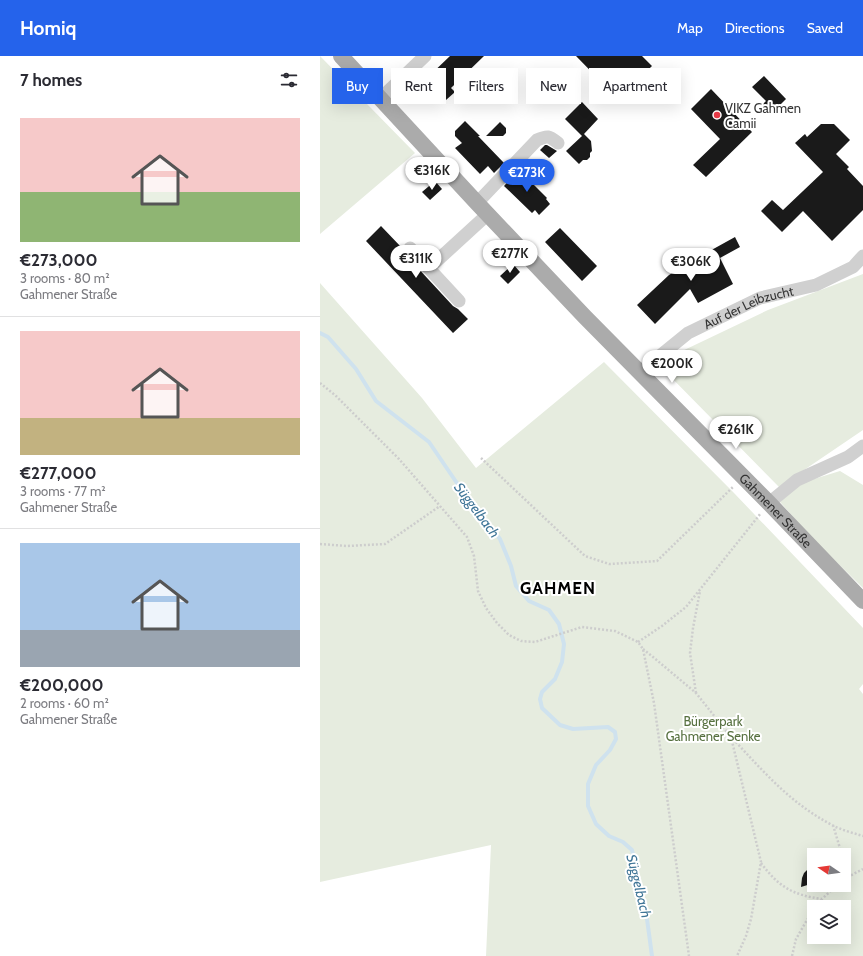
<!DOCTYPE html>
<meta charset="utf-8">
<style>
body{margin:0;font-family:Cabin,sans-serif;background:#f2f2f3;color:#2b2b33;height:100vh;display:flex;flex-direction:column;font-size:15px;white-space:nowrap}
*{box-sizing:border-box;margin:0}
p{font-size:13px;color:#7c7c81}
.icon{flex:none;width:22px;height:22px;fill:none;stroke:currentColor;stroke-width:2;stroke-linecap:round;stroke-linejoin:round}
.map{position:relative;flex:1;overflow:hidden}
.details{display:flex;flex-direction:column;background:#fff;width:320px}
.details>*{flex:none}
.hud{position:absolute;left:12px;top:12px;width:380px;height:36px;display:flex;gap:8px}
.needle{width:26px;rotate:283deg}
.tools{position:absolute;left:487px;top:792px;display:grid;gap:8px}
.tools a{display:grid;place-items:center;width:44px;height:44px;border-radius:0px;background:#fff;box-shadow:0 4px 16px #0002;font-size:20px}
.price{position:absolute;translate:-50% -34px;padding:0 9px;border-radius:14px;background:#fff;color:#222;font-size:13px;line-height:26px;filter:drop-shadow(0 1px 2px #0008)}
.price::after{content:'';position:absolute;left:50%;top:24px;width:12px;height:9px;margin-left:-6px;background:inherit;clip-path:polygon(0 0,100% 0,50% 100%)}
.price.on{background:#2563eb;color:#fff}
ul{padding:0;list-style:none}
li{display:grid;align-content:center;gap:8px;height:212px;padding:0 20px}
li+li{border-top:1px solid #e1e1e2}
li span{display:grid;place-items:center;height:124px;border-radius:0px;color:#555}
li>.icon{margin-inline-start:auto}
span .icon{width:72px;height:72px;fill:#fffc;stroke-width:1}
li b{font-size:17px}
h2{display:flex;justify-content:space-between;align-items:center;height:48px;padding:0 20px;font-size:17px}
.chip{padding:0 14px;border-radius:0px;background:#fff;box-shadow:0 4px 16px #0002;font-size:14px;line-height:36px}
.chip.on{background:#2563eb;color:#fff}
header{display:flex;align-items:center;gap:24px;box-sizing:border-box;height:56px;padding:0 20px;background:#2563eb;color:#fff}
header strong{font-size:19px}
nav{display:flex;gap:22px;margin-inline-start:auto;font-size:14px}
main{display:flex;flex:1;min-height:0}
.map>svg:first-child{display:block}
</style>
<header>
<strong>Homiq</strong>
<nav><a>Map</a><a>Directions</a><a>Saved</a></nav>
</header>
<main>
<section class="details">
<h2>7 homes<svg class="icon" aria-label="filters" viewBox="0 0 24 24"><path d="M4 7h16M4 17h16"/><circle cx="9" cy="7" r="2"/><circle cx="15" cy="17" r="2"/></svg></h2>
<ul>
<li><span style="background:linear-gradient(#f6c9c9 60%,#8fb573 0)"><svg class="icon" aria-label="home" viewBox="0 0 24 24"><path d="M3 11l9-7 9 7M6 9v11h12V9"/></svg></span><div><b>€273,000</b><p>3 rooms · 80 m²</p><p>Gahmener Straße</p></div></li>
<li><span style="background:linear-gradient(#f6c9c9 70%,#c2b280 0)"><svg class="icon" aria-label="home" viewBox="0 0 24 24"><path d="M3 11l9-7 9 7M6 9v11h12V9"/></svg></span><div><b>€277,000</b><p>3 rooms · 77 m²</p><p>Gahmener Straße</p></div></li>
<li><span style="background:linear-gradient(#a9c7e8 70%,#9aa5b1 0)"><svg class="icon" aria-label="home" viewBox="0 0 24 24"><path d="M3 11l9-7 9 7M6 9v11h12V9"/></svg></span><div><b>€200,000</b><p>2 rooms · 60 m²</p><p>Gahmener Straße</p></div></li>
</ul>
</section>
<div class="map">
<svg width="543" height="900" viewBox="0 0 543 900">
<rect width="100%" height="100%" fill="#fff"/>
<!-- green -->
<path fill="#e6ecdf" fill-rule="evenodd" d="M 0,0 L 95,97 L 0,178 Z
M 543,218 L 543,374 L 459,431 L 337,307 L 448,254 Z
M 0,227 L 102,342 L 156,412 L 284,306 L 414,437 L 543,572 L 543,628 L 539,633 L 543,638 L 543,900 L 166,900 L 171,789 L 0,826 ZM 494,799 L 524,799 L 524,829 L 494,829 ZM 494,851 L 524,851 L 524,881 L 494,881 Z
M 520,415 L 543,429 L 543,532 L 492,482 L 460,446 L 481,427 Z"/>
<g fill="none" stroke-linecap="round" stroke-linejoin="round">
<!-- stream -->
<path stroke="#cfe2ee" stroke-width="4" d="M 0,277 L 8,281 L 36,313 L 56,345 L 109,386 L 143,436 L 180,483 L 191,510 L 196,530 L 209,545 L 229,554 L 239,568 L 244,588 L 242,606 L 235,623 L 222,636 L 220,643 L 222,652 L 240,669 L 253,673 L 288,671 L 295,676 L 296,683 L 290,694 L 276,709 L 268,728 L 268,750 L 276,768 L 289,780 L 303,786 L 312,794 L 318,820 L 319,837 L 327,863 L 332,900"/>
</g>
<!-- building -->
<path fill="#1a1a1a" d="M 130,0 L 164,0 L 131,32 L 135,36 L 126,44 L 106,23 Z
M 256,0 L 322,0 L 332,10 L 298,43 Z
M 444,20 L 466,43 L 450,59 L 441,50 L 446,45 L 432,31 Z
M 391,33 L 432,76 L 386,121 L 373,109 L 400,83 L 371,53 Z
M 262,46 L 278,63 L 264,78 L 271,85 L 272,95 L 270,97 L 270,101 L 267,104 L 263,104 L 259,108 L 246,95 L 262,80 L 245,63 Z
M 145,65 L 160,80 L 158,80 L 184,107 L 174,117 L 168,110 L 160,118 L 135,92 L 142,87 L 135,80 L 135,75 Z
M 180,66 L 186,72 L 186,77 L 183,80 L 166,80 Z
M 501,68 L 514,68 L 530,84 L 516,98 L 529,111 L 527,113 L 543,130 L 543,154 L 512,185 L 483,155 L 462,176 L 441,155 L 452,144 L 463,154 L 503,116 L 475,87 L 485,78 L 487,81 Z
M 225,89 L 227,89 L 237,95 L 229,102 L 220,94 Z
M 199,114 L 227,142 L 226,143 L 230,148 L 219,159 L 215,154 L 212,157 L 184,130 Z
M 115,125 L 122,133 L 110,144 L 102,136 Z
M 61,170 L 82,192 L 84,197 L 133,250 L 138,253 L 148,263 L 133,277 L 46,185 Z
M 240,172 L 277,210 L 262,225 L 225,186 Z
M 415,181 L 420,191 L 400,202 L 413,228 L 378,247 L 370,233 L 335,268 L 317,249 L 349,219 L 359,213 L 359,212 Z
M 193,208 L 200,216 L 188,228 L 180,220 Z
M 494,807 L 494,827 L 481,831 L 482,822 L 484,817 Z"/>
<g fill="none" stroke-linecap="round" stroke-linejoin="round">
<!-- path -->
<path stroke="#cdcdcd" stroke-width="2.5" stroke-dasharray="2 2" stroke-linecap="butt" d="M 0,327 L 16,340 L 79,403 L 147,481 L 154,500 L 158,535 L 166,552 L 177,567 L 189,579 L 201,585 L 215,586 L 262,571 L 295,575 L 318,586 L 323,593 L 334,647 L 369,900
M 161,402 L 265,500 L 289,508 L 337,505 L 414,430
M 0,488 L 27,490 L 65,488 L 120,450
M 318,586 L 342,570 L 366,551 L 441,457
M 323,593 L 333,601 L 376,637 L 411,681 L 441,806 L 431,863 L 426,880 L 417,900
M 376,637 L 370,597 L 373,572 L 380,535
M 413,683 C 444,716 470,747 512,769 C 521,774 533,777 543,780
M 513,769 L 522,799
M 441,807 C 458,830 472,839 502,843 L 517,829
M 524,823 L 543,813
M 495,851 L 502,843
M 472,900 L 476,883 L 494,852"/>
<!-- minor -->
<g stroke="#d0d0d0" stroke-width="13">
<path d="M 60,43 L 105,0"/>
<path d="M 157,147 L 217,84 C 228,79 229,80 238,87"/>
<path d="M 90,192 L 139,245"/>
<path d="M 109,212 L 168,158"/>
<path id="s1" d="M 320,316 L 368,277 L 440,242 L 496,229 L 533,211 L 543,200"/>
<path d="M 449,447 L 477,424 L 528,401 L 543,390"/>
</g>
<!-- major -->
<path stroke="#ababab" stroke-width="16" id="s2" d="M 21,0 L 157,147 L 265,261 L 449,447 L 543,545"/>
</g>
<!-- markers -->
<circle fill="#e63946" stroke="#fff" stroke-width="1.5" cx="397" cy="59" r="4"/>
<g text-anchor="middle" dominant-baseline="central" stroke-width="4" stroke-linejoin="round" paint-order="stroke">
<!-- poi labels -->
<g font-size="13" fill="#333" stroke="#fff" text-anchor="start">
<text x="405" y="52">VIKZ Gahmen<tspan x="405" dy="15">Camii</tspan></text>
</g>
<!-- street labels -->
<g font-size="13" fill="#333" stroke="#fff">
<text stroke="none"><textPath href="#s1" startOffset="128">Auf der Leibzucht</textPath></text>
<text stroke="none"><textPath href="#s2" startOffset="629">Gahmener Straße</textPath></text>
</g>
<!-- park labels -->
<g font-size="13" fill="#56703f" stroke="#fff">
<text x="393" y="665">Bürgerpark<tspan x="393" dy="15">Gahmener Senke</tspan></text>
</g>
<!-- water labels -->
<g font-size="14" font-style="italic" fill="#3f7597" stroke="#fff">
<text transform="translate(157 454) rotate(53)">Süggelbach</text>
<text transform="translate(319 830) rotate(76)">Süggelbach</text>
</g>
<!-- district labels -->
<g font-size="17" font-weight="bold" letter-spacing="1" fill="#000" stroke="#fff">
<text x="238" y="532">GAHMEN</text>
</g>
</g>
</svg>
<div class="tools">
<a><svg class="needle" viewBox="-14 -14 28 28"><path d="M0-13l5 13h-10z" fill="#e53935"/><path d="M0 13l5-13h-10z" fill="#7c7c81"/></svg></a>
<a><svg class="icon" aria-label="layers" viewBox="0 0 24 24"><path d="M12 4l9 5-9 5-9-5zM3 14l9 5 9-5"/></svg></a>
</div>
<b class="price" style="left:112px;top:135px">€316K</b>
<b class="price on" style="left:207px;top:137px">€273K</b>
<b class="price" style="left:190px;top:218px">€277K</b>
<b class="price" style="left:96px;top:223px">€311K</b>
<b class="price" style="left:371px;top:226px">€306K</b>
<b class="price" style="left:352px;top:328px">€200K</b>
<b class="price" style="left:416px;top:394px">€261K</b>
<div class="hud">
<a class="chip on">Buy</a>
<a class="chip">Rent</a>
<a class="chip">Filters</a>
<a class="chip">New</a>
<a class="chip">Apartment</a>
</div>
</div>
</main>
